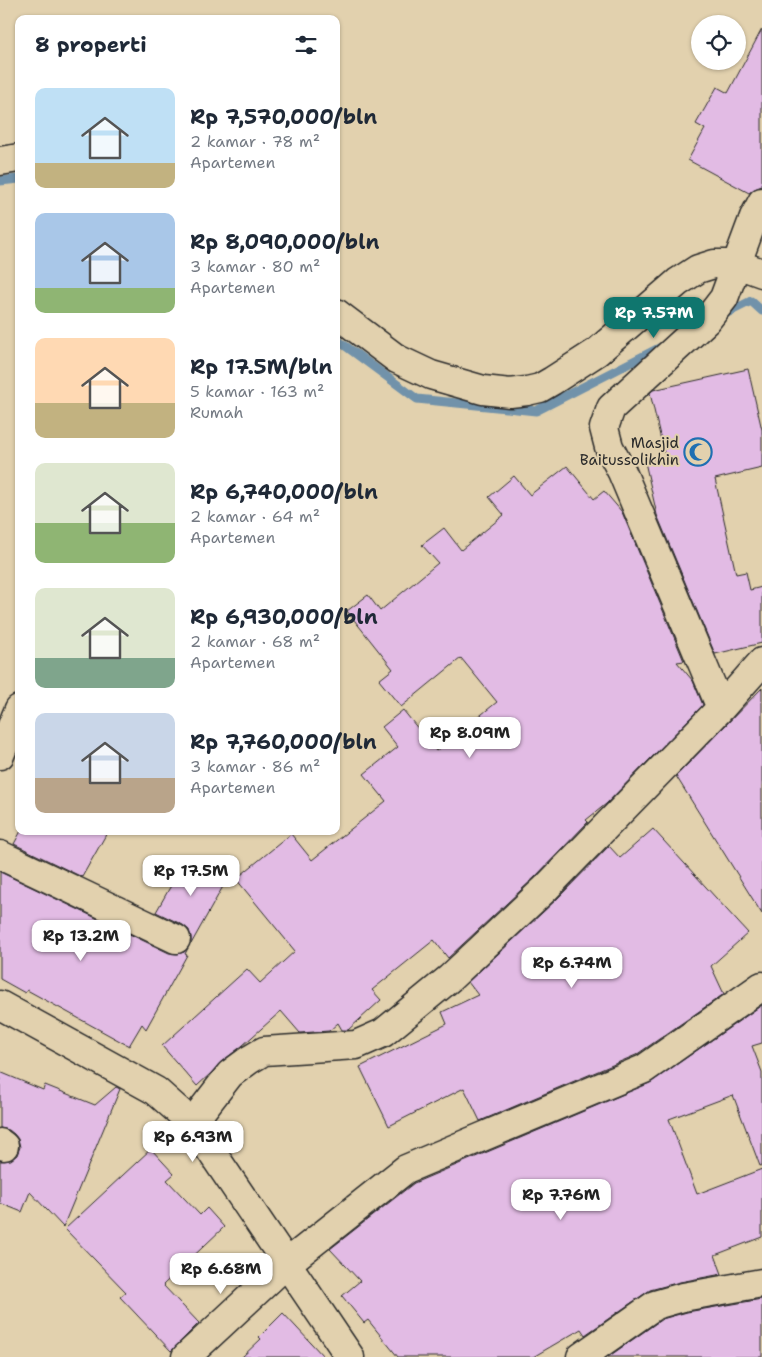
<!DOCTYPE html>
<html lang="id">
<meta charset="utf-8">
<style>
body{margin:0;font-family:"Shantell Sans",sans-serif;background:#f6f6f7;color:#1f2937;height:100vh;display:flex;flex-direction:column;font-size:19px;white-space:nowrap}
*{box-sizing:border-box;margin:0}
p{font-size:16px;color:#747a83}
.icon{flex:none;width:28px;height:28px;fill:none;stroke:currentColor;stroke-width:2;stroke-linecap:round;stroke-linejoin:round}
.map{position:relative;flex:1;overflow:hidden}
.sheet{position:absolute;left:15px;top:15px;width:325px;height:820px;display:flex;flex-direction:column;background:#fff;border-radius:10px;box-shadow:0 1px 4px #0004}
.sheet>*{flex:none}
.tools{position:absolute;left:691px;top:15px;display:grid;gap:10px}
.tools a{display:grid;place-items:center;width:55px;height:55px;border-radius:50%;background:#fff;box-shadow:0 1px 4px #0004;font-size:25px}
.price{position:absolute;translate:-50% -42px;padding:0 11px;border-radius:10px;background:#fff;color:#222;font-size:16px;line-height:32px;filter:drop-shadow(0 1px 2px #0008)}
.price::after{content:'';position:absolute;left:50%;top:30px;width:15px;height:11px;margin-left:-8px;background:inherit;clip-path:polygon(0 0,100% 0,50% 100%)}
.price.on{background:#0f766e;color:#fff}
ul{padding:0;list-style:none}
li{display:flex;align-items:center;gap:15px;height:125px;padding:0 20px}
li span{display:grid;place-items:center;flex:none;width:140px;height:100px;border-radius:10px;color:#555}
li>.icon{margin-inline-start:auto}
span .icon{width:60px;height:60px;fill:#fffc;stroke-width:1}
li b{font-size:21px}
h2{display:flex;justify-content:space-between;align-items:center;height:60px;padding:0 20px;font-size:21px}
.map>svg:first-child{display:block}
</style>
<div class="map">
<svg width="762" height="1357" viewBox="0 0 762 1357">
<rect width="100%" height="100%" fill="#e2d1ae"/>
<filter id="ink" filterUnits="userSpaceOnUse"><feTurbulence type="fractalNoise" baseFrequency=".02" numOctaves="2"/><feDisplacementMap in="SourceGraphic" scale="10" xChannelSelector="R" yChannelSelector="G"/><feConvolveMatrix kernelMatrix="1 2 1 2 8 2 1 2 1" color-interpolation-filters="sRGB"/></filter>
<g filter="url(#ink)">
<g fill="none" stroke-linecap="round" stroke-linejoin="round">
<!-- stream -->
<path stroke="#7192aa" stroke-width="9" d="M 0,181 L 19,179
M 721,316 L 751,301 L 762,311
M 336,339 L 417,399 L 536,411 L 661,347"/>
</g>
<!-- building -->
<path fill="#e2bbe4" stroke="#2b2b2b" d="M 762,29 L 762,186 L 754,189 L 749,193 L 688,160 L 705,129 L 696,124 L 717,87 L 728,93 Z
M 748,369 L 762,430 L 762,468 L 715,479 L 736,574 L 746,572 L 750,590 L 762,587 L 762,643 L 715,654 L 657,515 L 645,462 L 665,457 L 650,393 L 653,390 Z
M 567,466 L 594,499 L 604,491 L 622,512 L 684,661 L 677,662 L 693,681 L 703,705 L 606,804 L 586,820 L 588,822 L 535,877 L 448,958 L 434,940 L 372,990 L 381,1000 L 348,1030 L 342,1030 L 338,1023 L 329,1031 L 300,1033 L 281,1011 L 242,1046 L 221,1062 L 210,1074 L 197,1086 L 162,1046 L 247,969 L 260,983 L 295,951 L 236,879 L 291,834 L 312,860 L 386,801 L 364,774 L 398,747 L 382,727 L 403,710 L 436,751 L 497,702 L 461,658 L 401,707 L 379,680 L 393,669 L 347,611 L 368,595 L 380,611 L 438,563 L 422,545 L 444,528 L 461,550 L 504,515 L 489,497 L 514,476 L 530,495 Z
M 762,688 L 762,914 L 676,776 Z
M 653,829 L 748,933 L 711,966 L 724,994 L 636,1055 L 480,1121 L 464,1088 L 389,1126 L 360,1067 L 447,1024 L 442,1012 L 478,995 L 468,982 L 557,899 L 609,846 L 620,858 Z
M 21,831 L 108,831 L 82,877 L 14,844 Z
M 186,859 L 226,881 L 191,944 L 191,937 L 189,930 L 183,925 L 156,912 Z
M 0,872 L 169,953 L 178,954 L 184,952 L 188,948 L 185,954 L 187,955 L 146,1029 L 142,1024 L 129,1046 L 27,990 L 25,993 L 0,979 Z
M 762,1005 L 762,1043 L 752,1046 L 762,1072 L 762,1165 L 760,1166 L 733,1095 L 669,1119 L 697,1194 L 762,1169 L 762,1237 L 715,1255 L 722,1274 L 680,1282 L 650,1290 L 585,1335 L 581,1329 L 533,1357 L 398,1357 L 368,1320 L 364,1323 L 342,1296 L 360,1281 L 330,1249 L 414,1183 L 650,1083 Z
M 0,1072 L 43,1090 L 45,1085 L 95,1105 L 116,1087 L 120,1089 L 63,1227 L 30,1192 L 22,1212 L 0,1203 L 0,1161 L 11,1160 L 17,1155 L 20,1147 L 18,1139 L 14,1134 L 9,1130 L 0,1128 Z
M 151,1149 L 174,1174 L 167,1180 L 200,1215 L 207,1208 L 224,1227 L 163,1285 L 199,1323 L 171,1351 L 120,1297 L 126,1292 L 65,1229 Z
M 762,1299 L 762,1357 L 608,1357 L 662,1319 L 687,1312 Z
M 283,1313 L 324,1357 L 242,1357 L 261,1339 L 259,1337 Z"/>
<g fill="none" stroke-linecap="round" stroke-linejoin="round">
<!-- minor casing -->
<g stroke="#2b2b2b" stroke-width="31">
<path id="minor" d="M 0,161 L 19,158
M 336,313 L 397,359 L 431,375 L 483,390 L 510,393 L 527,391 L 540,388 L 552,381 L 597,352 L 678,282 L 698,269 L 714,264 L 737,264 L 762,273
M 721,708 L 622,472 L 609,447 L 604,428 L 611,408 L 707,320 L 724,298 L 754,217 L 762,202
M 0,755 L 19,709
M 0,855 L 176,939
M 192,1123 L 230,1074 L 249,1060 L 264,1051 L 356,1045 L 383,1033 L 450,978 L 546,888 L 721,708 L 762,662
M 0,1143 L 4,1146
M 186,1357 L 286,1264 L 406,1169 L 644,1069 L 762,986
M 581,1357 L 655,1305 L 683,1297 L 762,1283"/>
</g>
<!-- tertiary casing -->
<g stroke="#2b2b2b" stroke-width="31">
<path id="tertiary" d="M 0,1005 L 156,1091 L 192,1123 L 350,1357"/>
</g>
<!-- minor -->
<use href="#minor" stroke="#e2d1ae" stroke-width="28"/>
<!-- tertiary -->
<use href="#tertiary" stroke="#e2d1ae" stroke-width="28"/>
</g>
</g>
<!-- icons -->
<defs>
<g id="mosque-ring" transform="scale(1.4375)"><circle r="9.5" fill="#e2d1ae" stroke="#1f6fb2" stroke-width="1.5"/><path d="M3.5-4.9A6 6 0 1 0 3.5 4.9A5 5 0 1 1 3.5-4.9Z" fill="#1f6fb2"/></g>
</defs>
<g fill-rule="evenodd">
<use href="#mosque-ring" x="698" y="452"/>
</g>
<g text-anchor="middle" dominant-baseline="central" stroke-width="4" stroke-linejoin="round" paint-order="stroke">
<!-- poi labels -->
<g font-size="15" fill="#2b2b2b" stroke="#e2d1ae" text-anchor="end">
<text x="679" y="443">Masjid<tspan x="679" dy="17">Baitussolikhin</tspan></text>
</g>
</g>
</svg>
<div class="tools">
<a><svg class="icon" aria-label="locate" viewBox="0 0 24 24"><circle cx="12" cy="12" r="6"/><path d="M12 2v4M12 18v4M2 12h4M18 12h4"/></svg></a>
</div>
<b class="price on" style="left:654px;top:339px">Rp 7.57M</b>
<b class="price" style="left:470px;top:759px">Rp 8.09M</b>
<b class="price" style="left:191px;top:897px">Rp 17.5M</b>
<b class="price" style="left:81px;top:962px">Rp 13.2M</b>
<b class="price" style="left:572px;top:989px">Rp 6.74M</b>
<b class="price" style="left:193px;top:1163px">Rp 6.93M</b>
<b class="price" style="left:561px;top:1221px">Rp 7.76M</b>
<b class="price" style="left:221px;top:1295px">Rp 6.68M</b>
<section class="sheet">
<h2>8 properti<svg class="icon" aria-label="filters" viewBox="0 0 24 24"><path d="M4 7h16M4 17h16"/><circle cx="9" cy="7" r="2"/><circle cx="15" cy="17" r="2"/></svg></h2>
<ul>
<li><span style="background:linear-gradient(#bfe0f5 75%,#c2b280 0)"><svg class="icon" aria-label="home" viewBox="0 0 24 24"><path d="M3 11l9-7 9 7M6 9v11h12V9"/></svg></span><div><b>Rp 7,570,000/bln</b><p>2 kamar · 78 m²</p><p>Apartemen</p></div></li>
<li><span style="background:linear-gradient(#a9c7e8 75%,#8fb573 0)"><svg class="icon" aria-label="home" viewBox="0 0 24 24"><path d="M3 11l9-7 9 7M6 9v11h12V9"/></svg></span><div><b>Rp 8,090,000/bln</b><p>3 kamar · 80 m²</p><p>Apartemen</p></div></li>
<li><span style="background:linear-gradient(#ffd9b3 65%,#c2b280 0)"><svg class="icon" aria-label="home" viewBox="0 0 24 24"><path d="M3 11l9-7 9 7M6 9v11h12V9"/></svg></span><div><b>Rp 17.5M/bln</b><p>5 kamar · 163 m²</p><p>Rumah</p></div></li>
<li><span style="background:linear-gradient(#dfe7d0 60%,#8fb573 0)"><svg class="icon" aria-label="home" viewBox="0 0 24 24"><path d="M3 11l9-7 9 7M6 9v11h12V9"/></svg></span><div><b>Rp 6,740,000/bln</b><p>2 kamar · 64 m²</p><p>Apartemen</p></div></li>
<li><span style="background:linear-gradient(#dfe7d0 70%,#7fa58c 0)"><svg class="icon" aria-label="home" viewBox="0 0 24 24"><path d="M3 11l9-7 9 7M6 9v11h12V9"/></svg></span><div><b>Rp 6,930,000/bln</b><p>2 kamar · 68 m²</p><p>Apartemen</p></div></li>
<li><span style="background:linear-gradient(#c9d6e8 65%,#b9a48a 0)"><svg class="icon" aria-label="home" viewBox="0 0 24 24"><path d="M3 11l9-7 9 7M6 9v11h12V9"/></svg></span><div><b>Rp 7,760,000/bln</b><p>3 kamar · 86 m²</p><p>Apartemen</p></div></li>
</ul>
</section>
</div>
